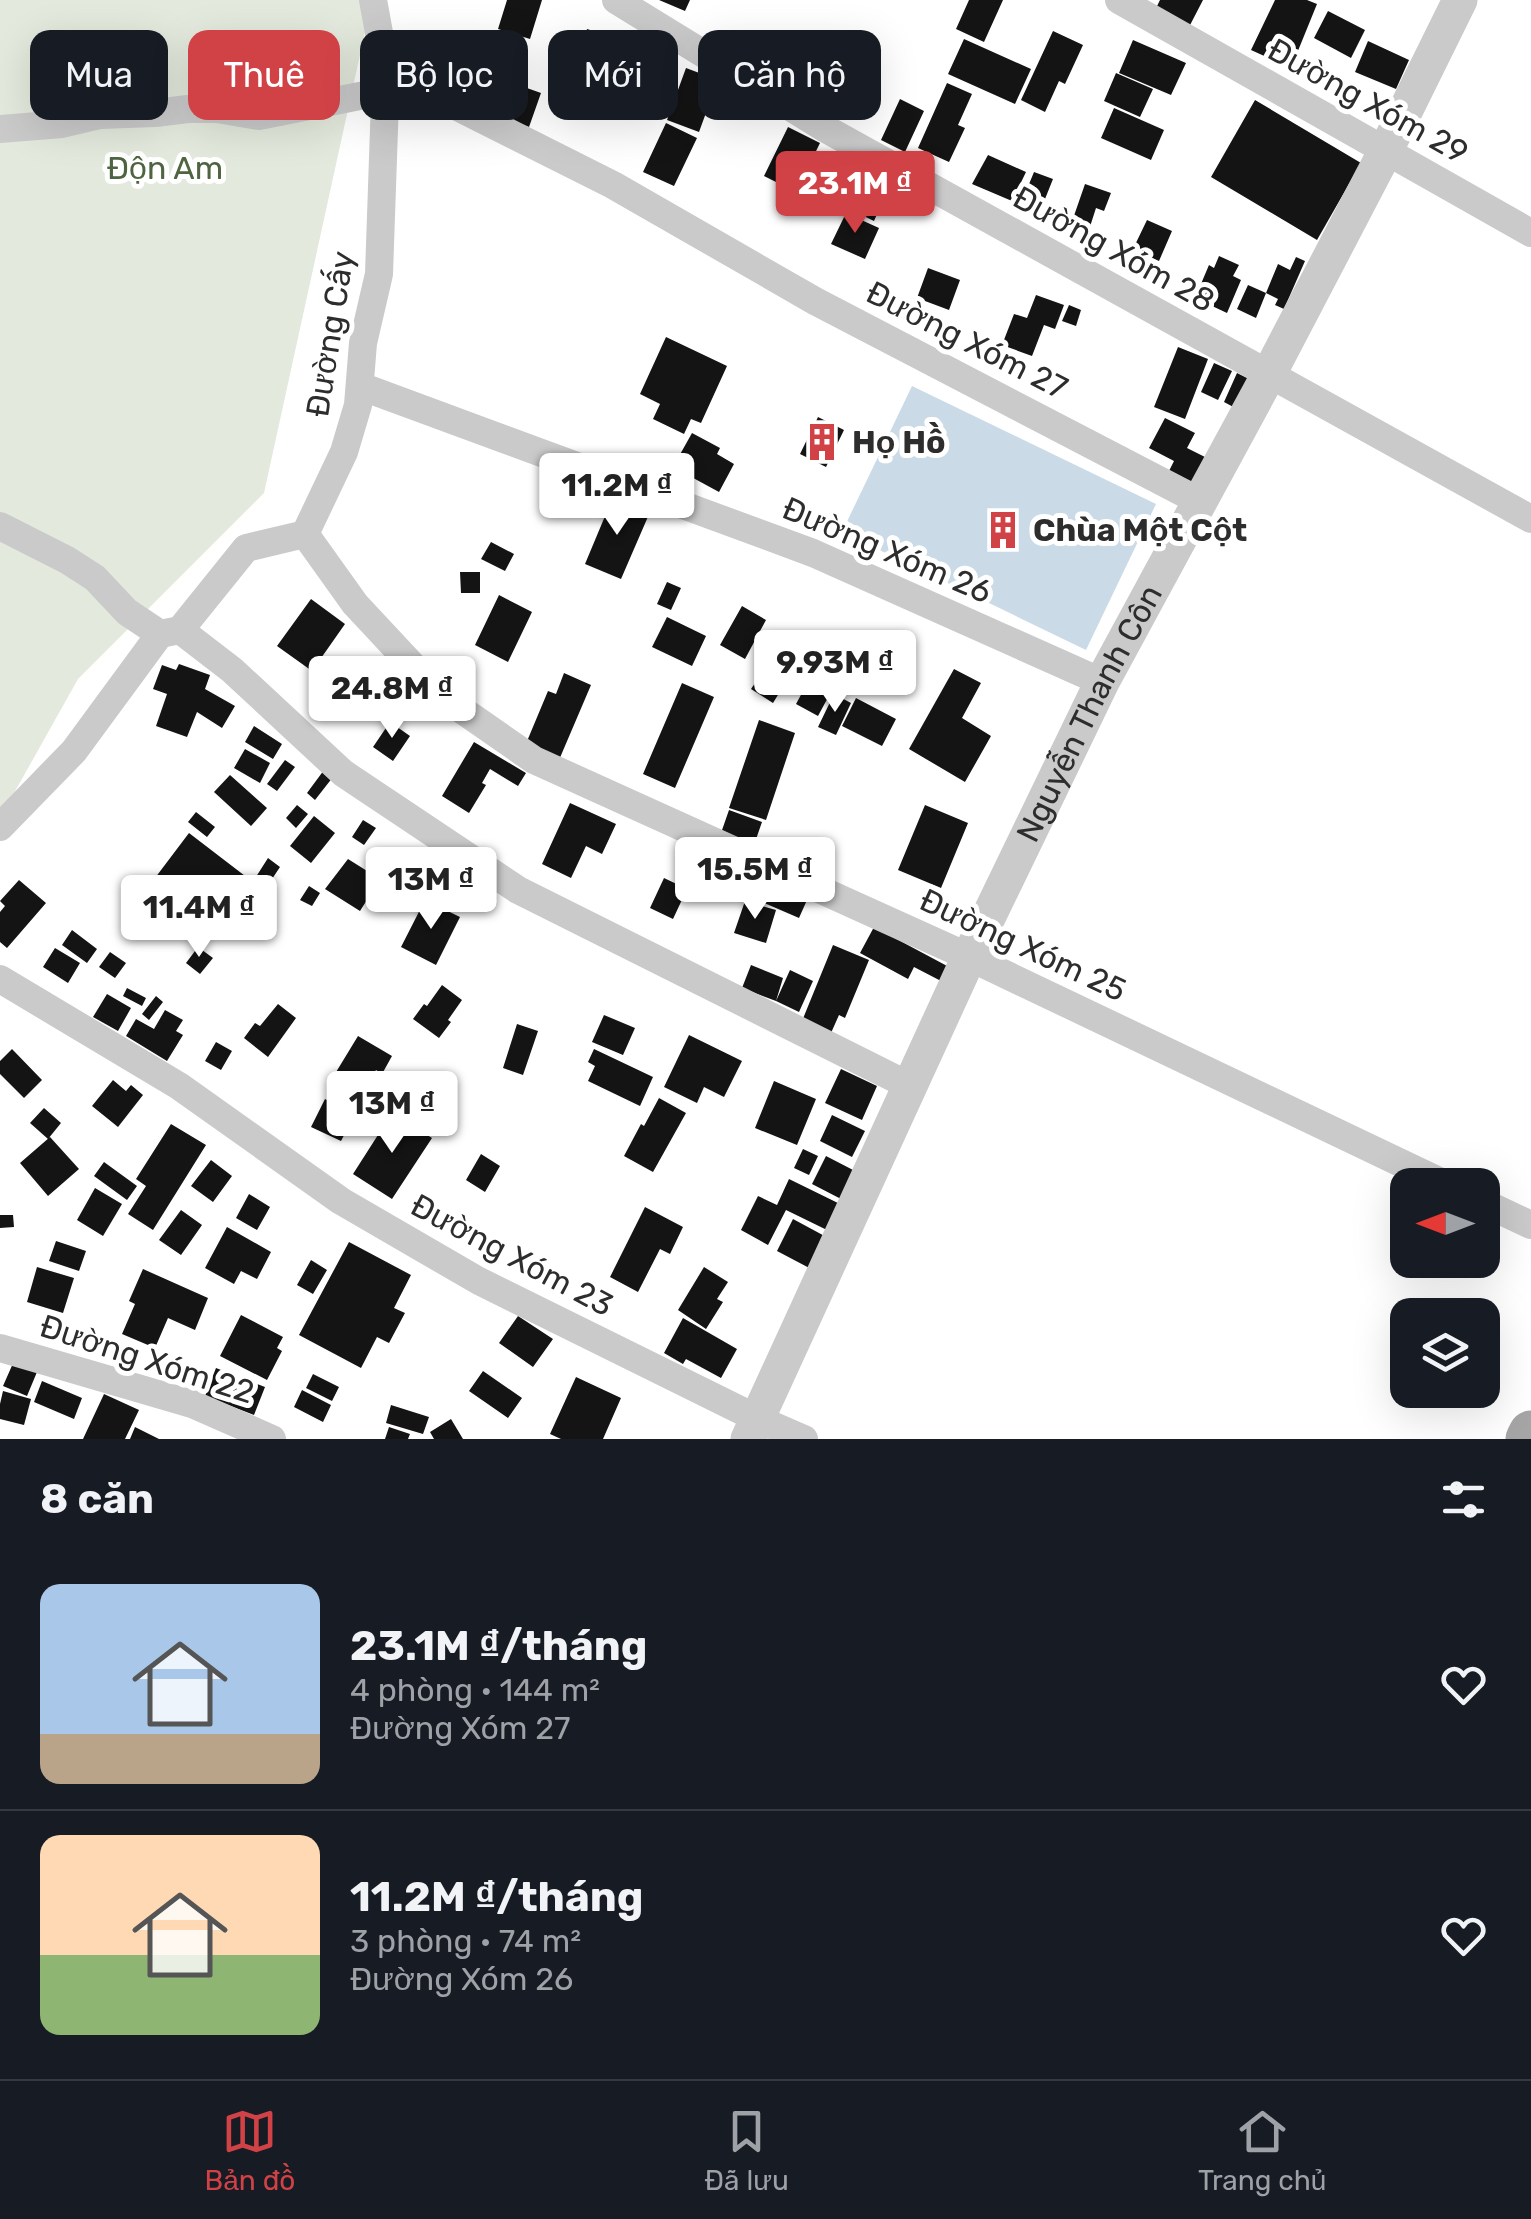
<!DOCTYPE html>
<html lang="vi">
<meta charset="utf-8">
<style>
body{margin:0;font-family:Rubik,sans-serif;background:#20242c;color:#f1f3f6;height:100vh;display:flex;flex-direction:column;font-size:38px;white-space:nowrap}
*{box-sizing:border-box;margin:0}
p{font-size:32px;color:#9ea1a6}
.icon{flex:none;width:55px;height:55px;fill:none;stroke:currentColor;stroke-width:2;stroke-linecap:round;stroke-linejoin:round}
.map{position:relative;height:1439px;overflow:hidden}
.side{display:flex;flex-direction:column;background:#171b24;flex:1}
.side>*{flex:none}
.guide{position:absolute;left:30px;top:30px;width:1000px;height:90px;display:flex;gap:20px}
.needle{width:65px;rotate:270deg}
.tools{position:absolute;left:1390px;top:1168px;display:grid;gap:20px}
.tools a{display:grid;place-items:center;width:110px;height:110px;border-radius:20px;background:#171b24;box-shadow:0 10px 40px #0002;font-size:50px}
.price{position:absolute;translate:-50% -85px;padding:0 22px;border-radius:10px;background:#fff;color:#222;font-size:32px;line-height:65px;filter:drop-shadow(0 2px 5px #0008)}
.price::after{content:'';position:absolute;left:50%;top:60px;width:30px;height:22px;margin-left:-15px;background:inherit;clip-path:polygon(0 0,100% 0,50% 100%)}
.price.active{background:#d14247;color:#fff}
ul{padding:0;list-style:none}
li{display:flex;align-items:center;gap:30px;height:250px;padding:0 40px}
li+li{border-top:2px solid #363941}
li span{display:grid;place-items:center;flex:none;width:280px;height:200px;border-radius:20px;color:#555}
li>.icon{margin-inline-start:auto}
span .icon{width:120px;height:120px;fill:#fffc;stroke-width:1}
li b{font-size:42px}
h2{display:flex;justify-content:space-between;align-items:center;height:120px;padding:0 40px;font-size:42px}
.chip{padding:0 35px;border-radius:20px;background:#171b24;box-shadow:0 10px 40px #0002;font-size:35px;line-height:90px}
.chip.active{background:#d14247;color:#fff}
.dock{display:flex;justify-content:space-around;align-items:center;height:140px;border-top:2px solid #363941;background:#171b24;font-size:28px;color:#9ea1a6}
.dock a{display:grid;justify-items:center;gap:5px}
.dock .active{color:#d14247}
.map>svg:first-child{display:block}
</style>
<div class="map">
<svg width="1531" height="1439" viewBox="0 0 1531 1439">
<rect width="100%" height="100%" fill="#fff"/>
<!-- green -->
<path fill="#e3e9dc" d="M 0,0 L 372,0 L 264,493 L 78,679 L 0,818 Z"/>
<!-- water -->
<path fill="#cadbe7" d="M 912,386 L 1156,504 L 1086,650 L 842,532 Z"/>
<!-- building -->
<path fill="#141414" d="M 507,0 L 542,0 L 530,39 L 498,29 Z
M 659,0 L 690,0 L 685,11 Z
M 969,0 L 1003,0 L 984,42 L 956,29 Z
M 1160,0 L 1203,0 L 1188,29 L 1154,12 Z
M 1275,0 L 1307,0 L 1317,4 L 1291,68 L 1251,50 Z
M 1328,11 L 1365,30 L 1351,58 L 1314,38 Z
M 587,29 L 609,36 L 604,53 L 614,56 L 604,90 L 571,80 Z
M 848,31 L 873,44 L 867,56 L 842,43 Z
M 1053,31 L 1083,45 L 1065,84 L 1059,81 L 1045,112 L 1021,100 Z
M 964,39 L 1031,69 L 1015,104 L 948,74 Z
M 1133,40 L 1186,63 L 1171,95 L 1119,73 Z
M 1368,41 L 1409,60 L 1396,89 L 1355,72 Z
M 837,45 L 875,65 L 851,112 L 813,92 Z
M 478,50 L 503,59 L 499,70 L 513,75 L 510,82 L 541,93 L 529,127 L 489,112 L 492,104 L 463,93 Z
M 686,68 L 718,80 L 699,132 L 667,120 Z
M 1116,73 L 1153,89 L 1140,117 L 1104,101 Z
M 947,83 L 972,94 L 958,125 L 965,128 L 949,162 L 918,148 Z
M 900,99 L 924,111 L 905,152 L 881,140 Z
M 1255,100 L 1361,163 L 1317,240 L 1211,177 Z
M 1114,108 L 1164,130 L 1151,160 L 1101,138 Z
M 666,123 L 697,138 L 674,186 L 643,172 Z
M 788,127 L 820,143 L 796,192 L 764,176 Z
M 988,155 L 1026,172 L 1012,201 L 972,184 Z
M 1034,172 L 1053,179 L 1041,209 L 1022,201 Z
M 858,183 L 885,196 L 874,221 L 847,208 Z
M 1085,184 L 1111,193 L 1104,211 L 1096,208 L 1086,239 L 1068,233 Z
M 846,213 L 879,228 L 865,259 L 831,244 Z
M 1147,220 L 1172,231 L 1159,261 L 1133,249 Z
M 1219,256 L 1239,265 L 1233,276 L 1241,280 L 1227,313 L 1195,298 L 1209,265 L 1214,268 Z
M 1296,257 L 1305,261 L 1284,309 L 1275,305 L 1278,299 L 1266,293 L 1278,264 L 1290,270 Z
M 928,268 L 960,280 L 949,310 L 917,298 Z
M 1248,285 L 1266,293 L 1256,318 L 1237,309 Z
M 1036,295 L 1064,305 L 1055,329 L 1044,325 L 1032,356 L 1002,345 L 1014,314 L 1027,318 Z
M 1069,305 L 1081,310 L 1076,326 L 1062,321 Z
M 666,337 L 727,366 L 701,423 L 691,419 L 684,434 L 653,419 L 660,404 L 640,394 Z
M 1178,347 L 1208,359 L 1185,419 L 1154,407 Z
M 1214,363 L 1232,371 L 1218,400 L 1201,392 Z
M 1237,373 L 1253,381 L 1239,410 L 1224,402 Z
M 818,417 L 844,430 L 826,467 L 800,454 Z
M 1165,418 L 1195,433 L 1187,448 L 1211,460 L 1194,494 L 1165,479 L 1174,461 L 1149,448 Z
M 692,433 L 720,448 L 717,454 L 734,464 L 719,492 L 673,467 Z
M 613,497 L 650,512 L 621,579 L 585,564 Z
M 999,513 L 1018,521 L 1008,547 L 988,539 Z
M 491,542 L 514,554 L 505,571 L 481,559 Z
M 460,572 L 480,572 L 480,593 L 461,593 Z
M 667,582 L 681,588 L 671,610 L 657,604 Z
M 499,595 L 532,612 L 508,662 L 475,645 Z
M 311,599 L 345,624 L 312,671 L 277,646 Z
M 742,606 L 766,620 L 745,659 L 720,645 Z
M 667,617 L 706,636 L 692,666 L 652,647 Z
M 771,659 L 792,672 L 773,703 L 751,689 Z
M 179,664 L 210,675 L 205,689 L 235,706 L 222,728 L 197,712 L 187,737 L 156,726 L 167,694 L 153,689 L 162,665 L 176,670 Z
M 816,667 L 838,679 L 818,716 L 796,704 Z
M 954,669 L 981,683 L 962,718 L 991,736 L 965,782 L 909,749 Z
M 564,673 L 591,685 L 559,760 L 525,746 L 548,691 L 556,694 Z
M 682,683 L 714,697 L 675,788 L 643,774 Z
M 834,694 L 851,703 L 836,735 L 818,727 Z
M 856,698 L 896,719 L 882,746 L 842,726 Z
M 759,720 L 795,733 L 766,820 L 729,808 Z
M 390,722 L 410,736 L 393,761 L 373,747 Z
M 254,726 L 282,744 L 273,759 L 245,742 Z
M 474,742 L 526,773 L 518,786 L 490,769 L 482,783 L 486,785 L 469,813 L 442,796 Z
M 245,749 L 270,763 L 260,783 L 234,768 Z
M 285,760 L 295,767 L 277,791 L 267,784 Z
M 324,770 L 333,777 L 315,800 L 307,793 Z
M 230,775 L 267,808 L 251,826 L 214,792 Z
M 570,803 L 616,824 L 602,854 L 586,846 L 571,878 L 542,864 Z
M 297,805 L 308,814 L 296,828 L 286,818 Z
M 925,805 L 968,823 L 941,888 L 898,870 Z
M 729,810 L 762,822 L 754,845 L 721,833 Z
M 196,812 L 215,827 L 207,837 L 188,822 Z
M 314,816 L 335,833 L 311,863 L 290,846 Z
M 363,820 L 376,828 L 364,845 L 352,837 Z
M 189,833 L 249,879 L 229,906 L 217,896 L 214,900 L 187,880 L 176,895 L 155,878 Z
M 268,858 L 280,867 L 264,891 L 252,883 Z
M 348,859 L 383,881 L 375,894 L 372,892 L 360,911 L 325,889 Z
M 664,878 L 687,889 L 673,919 L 650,908 Z
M 19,880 L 46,903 L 7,948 L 0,942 L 0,912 L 5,906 L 0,901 Z
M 761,880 L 807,900 L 799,918 L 753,898 Z
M 309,886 L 320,893 L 312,906 L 300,900 Z
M 925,888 L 944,896 L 935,917 L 916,909 Z
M 250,889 L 260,896 L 249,909 L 240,902 Z
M 425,900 L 460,917 L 436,965 L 401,947 Z
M 745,901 L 776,910 L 766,943 L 734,933 Z
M 874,927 L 949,967 L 941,981 L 914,967 L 908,979 L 860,953 Z
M 72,930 L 97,949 L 87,963 L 62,945 Z
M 833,945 L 869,960 L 845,1018 L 839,1015 L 831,1033 L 802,1021 Z
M 198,947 L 213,958 L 200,974 L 186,963 Z
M 55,948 L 80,963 L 68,983 L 43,967 Z
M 110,952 L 126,963 L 115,978 L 99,967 Z
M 751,965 L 783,978 L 776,1001 L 742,988 Z
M 790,970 L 813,981 L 799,1012 L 776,1001 Z
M 442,985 L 462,1000 L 448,1020 L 451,1022 L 439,1038 L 413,1019 L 424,1004 L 427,1006 Z
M 127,988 L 146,998 L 142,1006 L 123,996 Z
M 107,994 L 131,1008 L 118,1031 L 93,1017 Z
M 156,996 L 163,1002 L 149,1020 L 142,1014 Z
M 278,1004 L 296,1018 L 268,1057 L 244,1038 L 255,1023 L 260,1026 Z
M 165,1010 L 183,1020 L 176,1031 L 183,1035 L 167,1061 L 126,1036 L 136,1019 L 154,1029 Z
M 604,1015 L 635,1028 L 623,1055 L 592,1042 Z
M 517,1024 L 538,1031 L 523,1075 L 503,1068 Z
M 689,1035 L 742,1061 L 724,1097 L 704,1087 L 697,1103 L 664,1087 Z
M 358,1036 L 392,1056 L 382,1074 L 376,1070 L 359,1100 L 330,1082 Z
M 216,1042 L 232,1051 L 221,1070 L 205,1061 Z
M 12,1049 L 42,1080 L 24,1098 L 0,1074 L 0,1061 Z
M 594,1049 L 653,1077 L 640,1106 L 588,1081 L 595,1066 L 588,1062 Z
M 841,1069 L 877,1086 L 862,1120 L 825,1103 Z
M 425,1071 L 455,1089 L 436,1122 L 406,1104 Z
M 113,1080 L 126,1091 L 131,1085 L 143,1095 L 118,1127 L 92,1106 Z
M 774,1081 L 816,1099 L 797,1145 L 755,1128 Z
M 659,1098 L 686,1113 L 653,1172 L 624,1156 L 641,1124 L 644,1126 Z
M 325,1099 L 355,1114 L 341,1141 L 311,1127 Z
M 44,1108 L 61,1123 L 48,1139 L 30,1123 Z
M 392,1113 L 432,1138 L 392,1199 L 353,1174 Z
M 832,1115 L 865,1131 L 852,1157 L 820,1141 Z
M 171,1124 L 206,1145 L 153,1230 L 128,1214 L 146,1186 L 136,1179 Z
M 50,1137 L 79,1169 L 48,1196 L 20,1163 Z
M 803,1149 L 818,1156 L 809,1175 L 794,1168 Z
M 481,1154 L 500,1166 L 485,1192 L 466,1180 Z
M 826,1156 L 855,1171 L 841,1199 L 812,1184 Z
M 211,1160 L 232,1176 L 213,1202 L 191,1186 Z
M 104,1162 L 137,1186 L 127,1200 L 94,1176 Z
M 789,1179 L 842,1205 L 829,1231 L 786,1210 L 768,1245 L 741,1230 L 758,1196 L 777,1205 Z
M 95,1188 L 122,1204 L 103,1236 L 77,1220 Z
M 249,1194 L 270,1207 L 257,1230 L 236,1218 Z
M 645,1207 L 683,1227 L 670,1254 L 660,1249 L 638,1292 L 610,1277 Z
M 181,1210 L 202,1225 L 181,1255 L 159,1240 Z
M 0,1215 L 13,1215 L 14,1227 L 0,1228 Z
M 793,1219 L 832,1240 L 815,1271 L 777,1251 Z
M 227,1227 L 271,1252 L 257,1279 L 241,1271 L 234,1284 L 205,1268 Z
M 56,1241 L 86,1251 L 79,1271 L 49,1261 Z
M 349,1242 L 411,1275 L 394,1308 L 405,1313 L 389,1343 L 377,1337 L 361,1368 L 299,1335 Z
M 311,1260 L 327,1270 L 313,1294 L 297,1285 Z
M 37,1267 L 74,1278 L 63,1313 L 27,1302 Z
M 704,1267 L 728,1282 L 717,1299 L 723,1302 L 706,1329 L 678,1310 Z
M 143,1269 L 208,1298 L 195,1330 L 168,1318 L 155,1348 L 122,1334 L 135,1304 L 129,1301 Z
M 241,1315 L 283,1337 L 277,1348 L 282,1351 L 267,1380 L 220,1356 Z
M 518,1316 L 553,1339 L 533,1367 L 499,1343 Z
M 683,1318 L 737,1349 L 721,1378 L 686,1359 L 683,1364 L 664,1353 Z
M 14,1361 L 37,1372 L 27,1396 L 3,1386 Z
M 216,1368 L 265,1387 L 254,1415 L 205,1396 Z
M 483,1371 L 522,1398 L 508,1418 L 469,1391 Z
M 313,1374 L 339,1387 L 332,1401 L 306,1388 Z
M 576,1377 L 621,1398 L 603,1439 L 561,1439 L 550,1434 Z
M 42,1381 L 82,1398 L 74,1419 L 34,1402 Z
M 302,1390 L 331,1405 L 323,1422 L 294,1407 Z
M 3,1391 L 31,1399 L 24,1425 L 0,1419 L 0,1404 Z
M 104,1394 L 139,1410 L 125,1439 L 83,1439 Z
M 391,1405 L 429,1417 L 423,1434 L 386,1423 Z
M 451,1419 L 463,1439 L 434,1439 L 430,1432 Z
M 135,1427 L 159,1439 L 130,1439 Z
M 389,1427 L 410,1434 L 408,1439 L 385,1439 Z"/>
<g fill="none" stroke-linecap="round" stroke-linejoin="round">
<!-- minor -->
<path stroke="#cacaca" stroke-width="28" d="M 616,0 L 826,129 L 1531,519
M 1119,0 L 1531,233
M 386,71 L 613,185 L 815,301 L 1199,501
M 0,129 L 62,124 L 100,115 L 155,113 L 188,109 L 217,109 L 259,116 L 385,91
M 360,386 L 813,553 L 1102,682
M 0,526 L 67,560 L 95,578 L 127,612 L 160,634
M 305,534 L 355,604 L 439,694 L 534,760 L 969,957 L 1447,1185
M 180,630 L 232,670 L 343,773 L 518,890 L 910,1086
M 0,827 L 74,751 L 160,634 L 180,630 L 246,548 L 305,534 L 344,452 L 358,405 L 363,343 L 379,274 L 386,71 L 373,0
M 0,979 L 179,1086 L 341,1201 L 479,1281 L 758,1419 L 804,1439
M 1482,1202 L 1531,1225
M 0,1348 L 192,1404 L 272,1439"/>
<!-- tertiary -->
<path stroke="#cacaca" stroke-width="35" id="s1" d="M 748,1439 L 969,957 L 1102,682 L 1269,374 L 1385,152 L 1460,0"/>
<!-- primary -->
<path stroke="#a5a5a5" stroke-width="45" d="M 1528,1439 L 1531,1433"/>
</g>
<!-- icons -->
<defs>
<g id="building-bare" transform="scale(3)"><path d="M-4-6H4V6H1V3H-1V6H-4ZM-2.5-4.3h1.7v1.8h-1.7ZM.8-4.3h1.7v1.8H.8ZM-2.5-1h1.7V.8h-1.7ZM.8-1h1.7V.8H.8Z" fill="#d14247" stroke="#fff" stroke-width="2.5" paint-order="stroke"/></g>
</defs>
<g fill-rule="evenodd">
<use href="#building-bare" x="822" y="442"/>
<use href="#building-bare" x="1003" y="530"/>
</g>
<g text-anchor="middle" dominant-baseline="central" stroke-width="10" stroke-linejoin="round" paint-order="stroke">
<!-- street labels -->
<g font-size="32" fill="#2d2d2d" stroke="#fff">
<text transform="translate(1368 101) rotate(29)">Đường Xóm 29</text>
<text transform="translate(1114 249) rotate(29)">Đường Xóm 28</text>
<text transform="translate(330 334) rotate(-81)">Đường Cấy</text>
<text transform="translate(967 340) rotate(27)">Đường Xóm 27</text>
<text transform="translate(887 550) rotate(23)">Đường Xóm 26</text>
<text stroke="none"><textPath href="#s1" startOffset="802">Nguyễn Thanh Côn</textPath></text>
<text transform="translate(1023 945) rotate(25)">Đường Xóm 25</text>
<text transform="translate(512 1255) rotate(28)">Đường Xóm 23</text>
<text transform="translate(147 1359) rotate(18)">Đường Xóm 22</text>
</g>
<!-- park labels -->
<g font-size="32" fill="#4f6440" stroke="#fff">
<text x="165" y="168">Độn Am</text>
</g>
<!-- poi labels -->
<g font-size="32" font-weight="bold" fill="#2d2d2d" stroke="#fff" text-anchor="start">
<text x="852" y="442">Họ Hồ</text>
<text x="1033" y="530">Chùa Một Cột</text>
</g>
</g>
</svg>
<div class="tools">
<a><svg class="needle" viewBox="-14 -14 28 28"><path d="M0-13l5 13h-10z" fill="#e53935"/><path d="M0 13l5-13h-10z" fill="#9ea1a6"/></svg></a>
<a><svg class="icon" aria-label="layers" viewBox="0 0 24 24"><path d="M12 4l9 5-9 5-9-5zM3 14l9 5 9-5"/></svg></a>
</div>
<b class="price active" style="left:855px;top:236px">23.1M ₫</b>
<b class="price" style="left:617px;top:538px">11.2M ₫</b>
<b class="price" style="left:835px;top:715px">9.93M ₫</b>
<b class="price" style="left:392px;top:741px">24.8M ₫</b>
<b class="price" style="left:755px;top:922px">15.5M ₫</b>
<b class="price" style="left:431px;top:932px">13M ₫</b>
<b class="price" style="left:199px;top:960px">11.4M ₫</b>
<b class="price" style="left:392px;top:1156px">13M ₫</b>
<div class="guide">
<a class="chip">Mua</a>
<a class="chip active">Thuê</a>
<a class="chip">Bộ lọc</a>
<a class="chip">Mới</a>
<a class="chip">Căn hộ</a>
</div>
</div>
<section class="side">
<h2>8 căn<svg class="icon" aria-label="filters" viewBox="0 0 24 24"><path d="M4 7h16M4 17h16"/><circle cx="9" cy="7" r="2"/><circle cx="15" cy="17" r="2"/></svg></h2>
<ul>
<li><span style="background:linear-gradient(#a9c7e8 75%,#b9a48a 0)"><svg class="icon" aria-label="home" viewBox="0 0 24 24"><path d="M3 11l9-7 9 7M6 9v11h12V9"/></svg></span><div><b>23.1M ₫/tháng</b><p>4 phòng · 144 m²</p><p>Đường Xóm 27</p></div><svg class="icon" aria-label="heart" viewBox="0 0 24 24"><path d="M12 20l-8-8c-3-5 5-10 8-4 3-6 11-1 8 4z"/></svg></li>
<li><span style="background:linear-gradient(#ffd9b3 60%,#8fb573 0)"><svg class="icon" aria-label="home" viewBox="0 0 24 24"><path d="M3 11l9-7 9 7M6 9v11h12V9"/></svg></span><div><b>11.2M ₫/tháng</b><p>3 phòng · 74 m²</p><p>Đường Xóm 26</p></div><svg class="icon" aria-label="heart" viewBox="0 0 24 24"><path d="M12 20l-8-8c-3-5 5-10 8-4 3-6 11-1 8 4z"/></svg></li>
</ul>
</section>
<nav class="dock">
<a class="active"><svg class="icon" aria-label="map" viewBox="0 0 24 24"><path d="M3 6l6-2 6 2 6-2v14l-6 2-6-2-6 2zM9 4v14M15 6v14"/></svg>Bản đồ</a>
<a><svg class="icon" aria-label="saved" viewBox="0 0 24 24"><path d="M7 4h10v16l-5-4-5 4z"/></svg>Đã lưu</a>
<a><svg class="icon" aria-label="home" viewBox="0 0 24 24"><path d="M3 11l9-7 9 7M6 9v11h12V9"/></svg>Trang chủ</a>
</nav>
